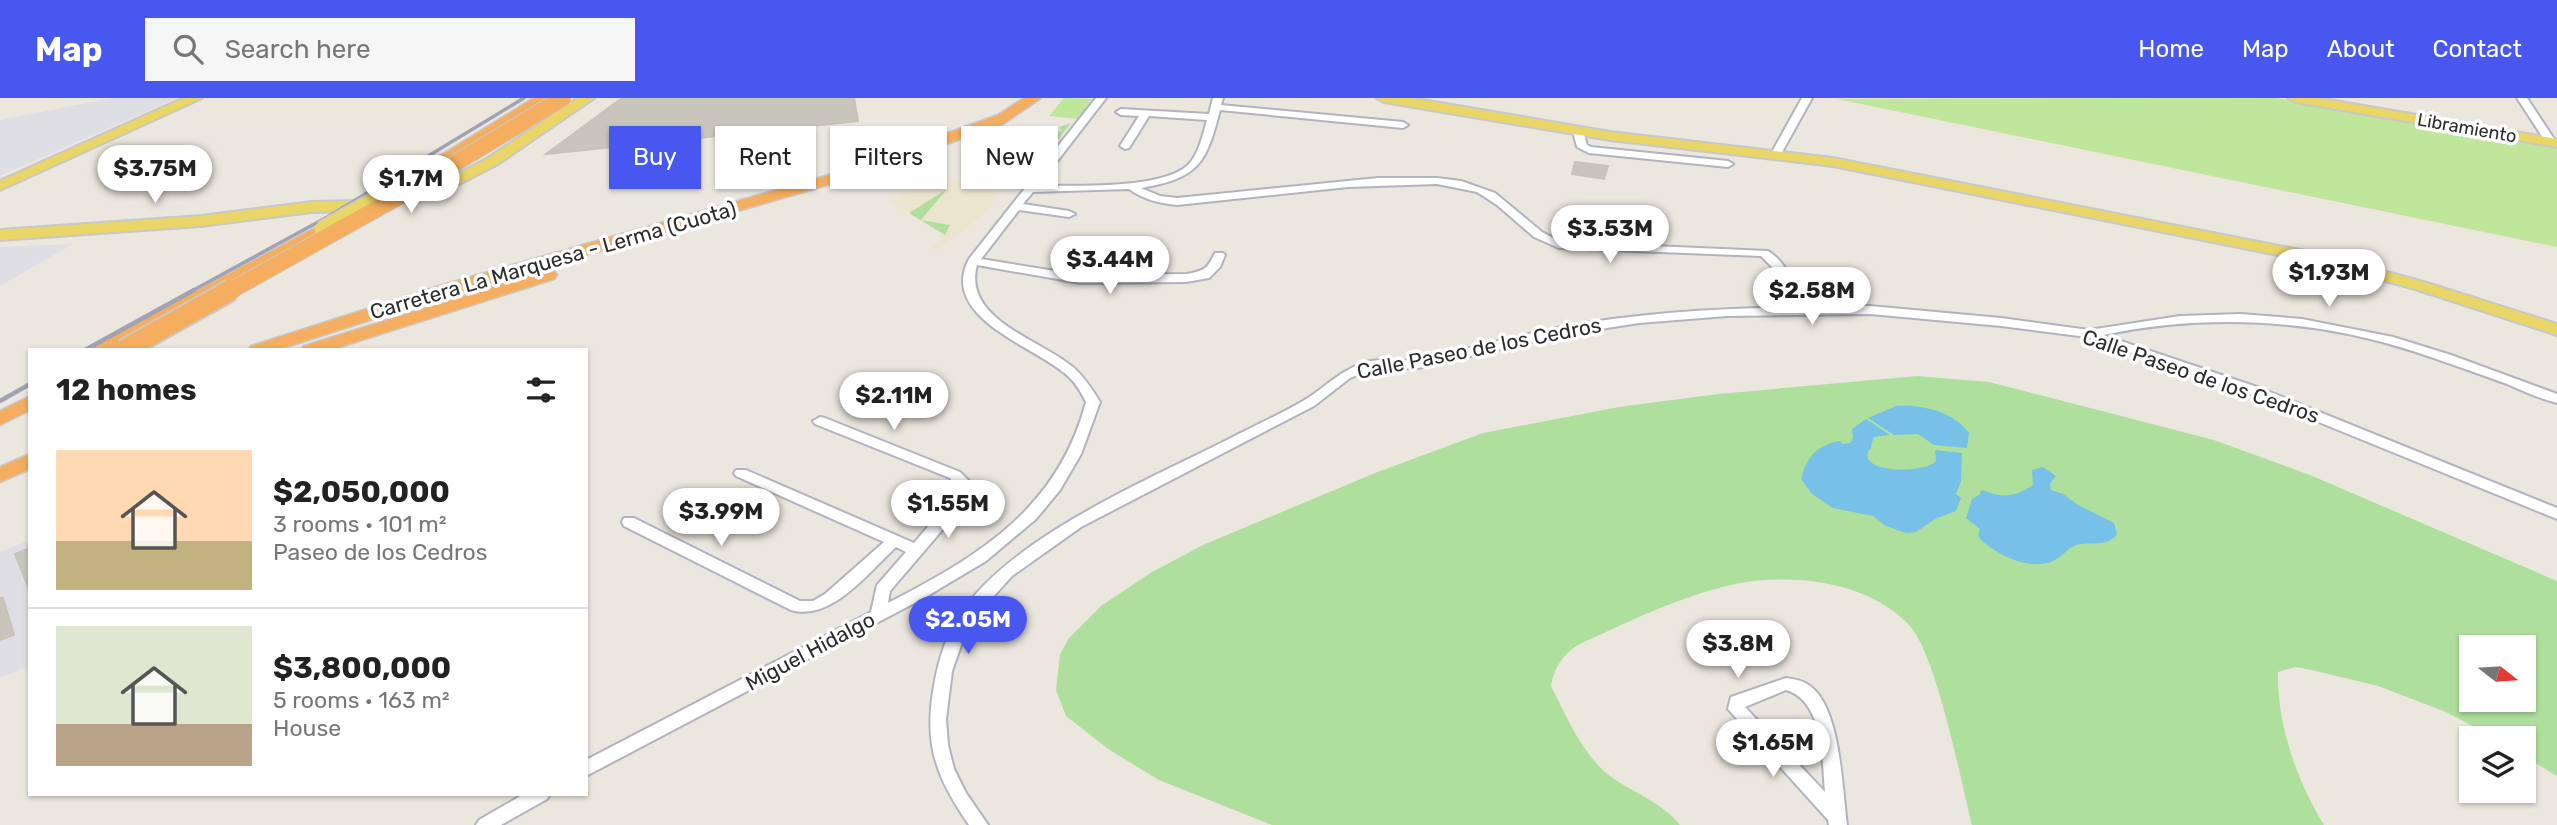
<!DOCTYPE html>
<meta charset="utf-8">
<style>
body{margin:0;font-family:Rubik,sans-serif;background:#f6f6f6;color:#222;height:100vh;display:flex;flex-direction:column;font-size:26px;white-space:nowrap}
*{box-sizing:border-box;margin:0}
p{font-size:23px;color:#767676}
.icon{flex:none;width:38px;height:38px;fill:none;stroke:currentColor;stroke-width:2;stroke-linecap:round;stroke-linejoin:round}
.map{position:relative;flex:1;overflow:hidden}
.drawer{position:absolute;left:28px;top:250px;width:560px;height:448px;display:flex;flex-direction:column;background:#fff;border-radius:0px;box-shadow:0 2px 5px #0004}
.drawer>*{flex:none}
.guide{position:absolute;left:609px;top:28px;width:665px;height:63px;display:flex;gap:14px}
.needle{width:46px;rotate:107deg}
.fabs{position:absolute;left:2459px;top:537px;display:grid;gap:14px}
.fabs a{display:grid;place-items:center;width:77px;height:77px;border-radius:0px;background:#fff;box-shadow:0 2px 5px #0004;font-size:35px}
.price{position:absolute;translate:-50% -60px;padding:0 16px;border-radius:24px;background:#fff;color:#222;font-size:23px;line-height:46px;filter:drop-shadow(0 2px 4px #0008)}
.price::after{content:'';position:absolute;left:50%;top:42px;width:21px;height:16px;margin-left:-10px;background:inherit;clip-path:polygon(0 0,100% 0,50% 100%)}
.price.on{background:#4757f0;color:#fff}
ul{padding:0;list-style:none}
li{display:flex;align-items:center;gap:21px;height:175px;padding:0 28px}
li+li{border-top:2px solid #e0e0e0}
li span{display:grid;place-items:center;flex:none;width:196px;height:140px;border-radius:0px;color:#555}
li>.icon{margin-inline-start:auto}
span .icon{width:84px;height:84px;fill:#fffc;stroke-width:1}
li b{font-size:30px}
h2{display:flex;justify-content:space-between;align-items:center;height:84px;padding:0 28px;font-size:30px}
.tag{padding:0 24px;border-radius:0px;background:#fff;box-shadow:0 2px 5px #0004;font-size:24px;line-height:63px}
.tag.on{background:#4757f0;color:#fff}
header{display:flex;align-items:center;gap:42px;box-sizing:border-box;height:98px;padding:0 35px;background:#4757f0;color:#fff}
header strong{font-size:33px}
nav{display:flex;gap:38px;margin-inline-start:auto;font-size:24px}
.search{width:490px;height:63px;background:#f6f6f6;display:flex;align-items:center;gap:18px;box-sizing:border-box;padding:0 24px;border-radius:0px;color:#767676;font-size:26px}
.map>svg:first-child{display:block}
</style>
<header>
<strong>Map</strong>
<div class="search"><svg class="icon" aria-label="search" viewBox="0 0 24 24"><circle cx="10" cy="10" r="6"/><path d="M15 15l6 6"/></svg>Search here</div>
<nav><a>Home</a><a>Map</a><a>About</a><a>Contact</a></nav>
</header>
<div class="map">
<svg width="2557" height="727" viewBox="0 0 2557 727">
<rect width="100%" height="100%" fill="#ece7de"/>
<!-- industrial -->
<path fill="#e0dee5" d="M 112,0 L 177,0 L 0,78 L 0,22 Z
M 73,146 L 0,188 L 0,149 Z
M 30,442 L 30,568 L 0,580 L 0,454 Z"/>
<!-- education -->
<path fill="#ece5ce" d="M 930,75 L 998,91 L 992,107 L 979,120 L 938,152 L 931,150 L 944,136 L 890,105 Z"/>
<!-- green -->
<path fill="#aedf9d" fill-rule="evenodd" d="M 1071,25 L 1050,52 L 1048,52 L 1053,45 L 1047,44 L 1048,41 L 1029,39 L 1023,51 L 1017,50 L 1019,46 L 1012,45 L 1015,39 L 1045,31 L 1050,36 L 1062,33 L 1059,29 Z
M 947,91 L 921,122 L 950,127 L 945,137 L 909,115 Z
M 1917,278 L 1989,284 L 2214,342 L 2310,377 L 2557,483 L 2557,678 L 2524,658 L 2524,640 L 2495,640 L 2446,614 L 2378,588 L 2307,571 L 2295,569 L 2278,574 C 2277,627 2297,683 2324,727 L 1972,727 C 1961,684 1936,553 1908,526 C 1872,489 1816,479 1765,482 C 1714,485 1651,513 1604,535 C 1594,540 1580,544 1571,552 C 1560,561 1553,574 1551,588 C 1567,619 1584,661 1614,681 C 1637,696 1662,705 1680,727 L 1272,727 L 1159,682 L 1111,653 L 1066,618 L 1056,592 L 1060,556 L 1069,540 L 1101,508 L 1152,474 L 1203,447 L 1375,375 L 1483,335 L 1619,309 L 1718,296 ZM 2471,550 L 2524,550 L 2524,602 L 2471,602 Z"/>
<!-- pitch -->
<path fill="#bfe69a" d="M 1064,0 L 1092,1 L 1078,21 L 1049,18 Z
M 2276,0 L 2557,49 L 2557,149 L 1837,1 Z"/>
<!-- water -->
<path fill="#77c0e8" d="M 1896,308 C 1921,306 1953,313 1969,335 L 1967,350 L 1934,347 L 1918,336 L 1894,337 L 1868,320 Z
M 1866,321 L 1890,337 L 1874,339 C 1872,342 1872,346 1871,350 C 1871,351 1868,352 1868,354 C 1861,375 1924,376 1936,363 L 1935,352 L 1962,355 L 1961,383 L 1956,396 L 1961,400 L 1956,413 L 1935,421 L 1916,434 L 1906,435 L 1886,428 L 1873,418 L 1833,410 L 1812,396 L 1801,381 C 1807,358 1817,347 1840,343 L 1842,346 L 1850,345 L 1853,340 L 1852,331 Z
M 2043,369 L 2056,378 L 2050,386 L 2051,392 L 2063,396 L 2078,407 L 2114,425 L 2117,436 C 2108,450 2090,443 2076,447 C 2067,450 2062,459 2053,463 C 2030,473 1999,458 1981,442 L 1978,438 L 1980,431 L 1966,420 L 1972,401 L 1979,397 L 1982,392 C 2002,400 2014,400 2033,387 L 2032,372 Z"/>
<!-- building -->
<path fill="#c8c5bc" stroke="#c7c3b7" stroke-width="2" d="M 622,0 L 854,0 L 858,23 L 546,56 Z
M 1575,64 L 1608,68 L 1604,81 L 1572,76 Z
M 30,450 L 30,490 L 29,491 L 15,456 Z
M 0,500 L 3,500 L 14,537 L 0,542 Z"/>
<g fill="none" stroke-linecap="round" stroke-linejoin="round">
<!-- minor casing -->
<g stroke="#b1b3be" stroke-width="4">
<path id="minor" d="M 1096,0 L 1106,0 L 1038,88 C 1074,87 1161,92 1188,67 C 1199,56 1203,36 1207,22 L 1149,18 L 1129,50 L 1125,51 L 1120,48 L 1139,18 L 1121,17 L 1116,14 L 1121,11 L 1209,16 L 1213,0 L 1223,0 L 1221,7 L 1403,24 L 1408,27 L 1403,30 L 1220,12 C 1206,66 1199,80 1141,90 L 1160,98 L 1177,100 L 1378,80 L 1437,80 L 1461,83 L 1495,95 L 1542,134 L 1561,144 L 1768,153 C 1788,165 1794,188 1801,209 L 1870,208 L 2001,220 L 2089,232 L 2180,218 L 2241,216 L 2302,221 L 2393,239 L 2451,257 L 2557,296 L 2557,305 C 2540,301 2523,293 2507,286 C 2477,275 2446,264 2416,254 C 2315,221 2207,215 2103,237 L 2260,290 L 2557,410 L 2557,421 L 2250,296 L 2087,239 L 2001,228 L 1870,216 L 1727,218 L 1639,225 L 1562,237 L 1418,270 L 1372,271 L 1350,280 L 1314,308 L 1081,429 L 1012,478 L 976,518 L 965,536 L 952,573 L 946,621 L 948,647 L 954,671 L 966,695 L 988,727 L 969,727 C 938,682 924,649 933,594 C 936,574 941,553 950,534 C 991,447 1144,384 1227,342 C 1252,329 1279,317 1303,303 C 1325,290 1340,272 1366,264 C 1384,259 1404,265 1423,261 C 1469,251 1515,238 1562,229 C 1637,215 1713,211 1789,209 L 1775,172 L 1761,158 L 1559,150 L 1534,139 L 1497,107 L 1477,94 L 1437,86 L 1348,89 L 1177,107 C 1159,105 1144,102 1129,91 L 1033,94 L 1023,106 L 1069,113 L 1075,116 L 1069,119 L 1019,112 L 981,161 L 1080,177 L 1186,176 C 1205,173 1207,171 1215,155 L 1223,155 L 1225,157 L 1220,169 L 1209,180 L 1186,184 L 1080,185 L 977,167 C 962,222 1042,242 1074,270 C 1085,280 1092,291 1100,304 L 1081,356 L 1060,392 L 1036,421 L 986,463 L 924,500 L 586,678 L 586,662 L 871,514 L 877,487 L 906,454 L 896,449 C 869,474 831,524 791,512 L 624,428 L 622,424 L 624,420 L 634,420 L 800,503 L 813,503 L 825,496 L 884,444 L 736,378 L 734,375 L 736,372 L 746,372 L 914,445 L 959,392 L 950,380 L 815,326 L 813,323 L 820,319 L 825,320 L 960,374 L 968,382 L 973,392 L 967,403 L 890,493 L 888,505 C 980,458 1058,410 1086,304 C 1080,292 1074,282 1063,274 C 1030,247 939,218 969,161 Z
M 1802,0 L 1812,0 L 1782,54 L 1781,56 L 1773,56 L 1772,54 Z
M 2517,0 L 2527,0 L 2556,44 L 2555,46 L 2547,46 Z
M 1578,30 L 1583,33 L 1587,47 L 1591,49 L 1728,63 L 1733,66 L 1728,69 L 1589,55 L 1577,49 L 1573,33 Z
M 1786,580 C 1793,581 1801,582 1807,586 C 1841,605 1842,692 1847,727 L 1829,727 L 1828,722 L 1728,611 L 1731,599 ZM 1786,592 C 1824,603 1822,662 1825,694 L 1745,609 Z
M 524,696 L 550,696 L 547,701 L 501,727 L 476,727 L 479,722 Z"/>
</g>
<!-- major casing -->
<g stroke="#c8c8c8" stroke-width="4">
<path id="major" d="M 184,0 L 202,0 L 0,92 L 0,83 Z
M 578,0 L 594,0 L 498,66 L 438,97 L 356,113 L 312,114 L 201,128 L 0,142 L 0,132 L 201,118 L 312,104 L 356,103 L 434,89 L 488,60 Z
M 1377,0 L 1411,0 L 1610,34 L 1833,60 L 2325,157 L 2427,185 L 2557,226 L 2557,237 L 2415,191 L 2323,166 L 1833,68 L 1610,42 L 1384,4 Z
M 2288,0 L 2318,0 L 2557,41 L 2557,49 L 2295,4 Z"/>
</g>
<!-- highway casing -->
<g stroke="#c8c8c8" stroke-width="3">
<path id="highway" d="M 534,0 L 551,0 L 417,84 L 411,86 L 403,81 Z
M 1024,0 L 1041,0 L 1003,26 L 848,81 L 451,196 L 277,252 L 248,252 L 251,248 L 439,188 L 836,75 L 998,17 Z
M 322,126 L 330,131 L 328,135 L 114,252 L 90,252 L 93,248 Z
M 548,172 L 554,173 L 557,177 L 554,181 L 330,252 L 301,252 L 304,248 Z
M 30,298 L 30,312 L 0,327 L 0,313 Z
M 30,356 L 30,371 L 0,384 L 0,369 Z"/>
</g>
<!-- minor -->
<use href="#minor" fill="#fff" fill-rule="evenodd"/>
<!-- major -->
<use href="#major" fill="#e9d666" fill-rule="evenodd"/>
<!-- highway -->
<use href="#highway" fill="#f5ae60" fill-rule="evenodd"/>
<!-- rail-far1 -->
<path stroke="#a1a2b4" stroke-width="3.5" d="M 190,194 L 329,118 L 524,0"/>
<!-- rail -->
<path stroke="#a1a2b4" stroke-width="4.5" d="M 85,252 L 194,192
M 0,303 L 30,286"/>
<!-- major-bridge casing -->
<g stroke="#c8c8c8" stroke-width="18" stroke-linecap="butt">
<path id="major-bridge" d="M 322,131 L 411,81"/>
</g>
<!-- highway-bridge-far1 casing -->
<g stroke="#c8c8c8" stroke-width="18" stroke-linecap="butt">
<path id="highway-bridge-far1" d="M 228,194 L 414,90 L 563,0"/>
</g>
<!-- highway-bridge casing -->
<g stroke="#c8c8c8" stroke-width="24" stroke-linecap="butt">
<path id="highway-bridge" d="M 124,252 L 231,192"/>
</g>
<!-- major-bridge -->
<use href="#major-bridge" stroke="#e9d666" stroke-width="15"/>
<!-- highway-bridge-far1 -->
<use href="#highway-bridge-far1" stroke="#f5ae60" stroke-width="16"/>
<!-- highway-bridge -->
<use href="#highway-bridge" stroke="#f5ae60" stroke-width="20"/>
</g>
<g text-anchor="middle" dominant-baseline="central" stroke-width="7" stroke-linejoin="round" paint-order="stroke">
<!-- far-street labels -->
<g font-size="18" fill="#2b2b2b" stroke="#fff">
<text transform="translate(2467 30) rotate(10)">Libramiento</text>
</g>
<!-- street labels -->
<g font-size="21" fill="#2b2b2b" stroke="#fff">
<text transform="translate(553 162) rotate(-16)">Carretera La Marquesa - Lerma (Cuota)</text>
<text transform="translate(1479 250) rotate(-11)">Calle Paseo de los Cedros</text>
<text transform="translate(2201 278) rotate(19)">Calle Paseo de los Cedros</text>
<text transform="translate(810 553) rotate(-28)">Miguel Hidalgo</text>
</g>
</g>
</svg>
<div class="fabs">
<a><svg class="needle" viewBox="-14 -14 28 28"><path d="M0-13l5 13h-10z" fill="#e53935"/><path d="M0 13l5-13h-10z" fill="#767676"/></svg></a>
<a><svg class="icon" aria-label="layers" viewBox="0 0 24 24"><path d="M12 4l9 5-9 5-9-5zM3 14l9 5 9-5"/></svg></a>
</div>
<b class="price" style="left:155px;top:107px">$3.75M</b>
<b class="price" style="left:411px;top:117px">$1.7M</b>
<b class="price" style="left:1610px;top:167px">$3.53M</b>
<b class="price" style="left:1110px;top:198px">$3.44M</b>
<b class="price" style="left:2329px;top:211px">$1.93M</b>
<b class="price" style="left:1812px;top:229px">$2.58M</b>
<b class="price" style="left:894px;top:334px">$2.11M</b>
<b class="price" style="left:948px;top:442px">$1.55M</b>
<b class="price" style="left:721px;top:450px">$3.99M</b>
<b class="price on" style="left:968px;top:558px">$2.05M</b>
<b class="price" style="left:1738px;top:582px">$3.8M</b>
<b class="price" style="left:1773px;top:681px">$1.65M</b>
<div class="guide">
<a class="tag on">Buy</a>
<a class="tag">Rent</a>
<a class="tag">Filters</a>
<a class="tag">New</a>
</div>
<section class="drawer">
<h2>12 homes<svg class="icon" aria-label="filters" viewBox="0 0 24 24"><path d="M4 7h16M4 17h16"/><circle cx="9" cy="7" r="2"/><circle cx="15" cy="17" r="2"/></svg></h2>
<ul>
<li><span style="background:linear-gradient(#ffd9b3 65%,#c2b280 0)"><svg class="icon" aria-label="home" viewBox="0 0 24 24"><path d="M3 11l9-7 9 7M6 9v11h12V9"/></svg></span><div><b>$2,050,000</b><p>3 rooms · 101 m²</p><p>Paseo de los Cedros</p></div></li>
<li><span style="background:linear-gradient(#dfe7d0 70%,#b9a48a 0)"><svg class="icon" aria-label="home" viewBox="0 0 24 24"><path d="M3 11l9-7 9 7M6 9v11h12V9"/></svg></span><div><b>$3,800,000</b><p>5 rooms · 163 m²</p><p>House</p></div></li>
</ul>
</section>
</div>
